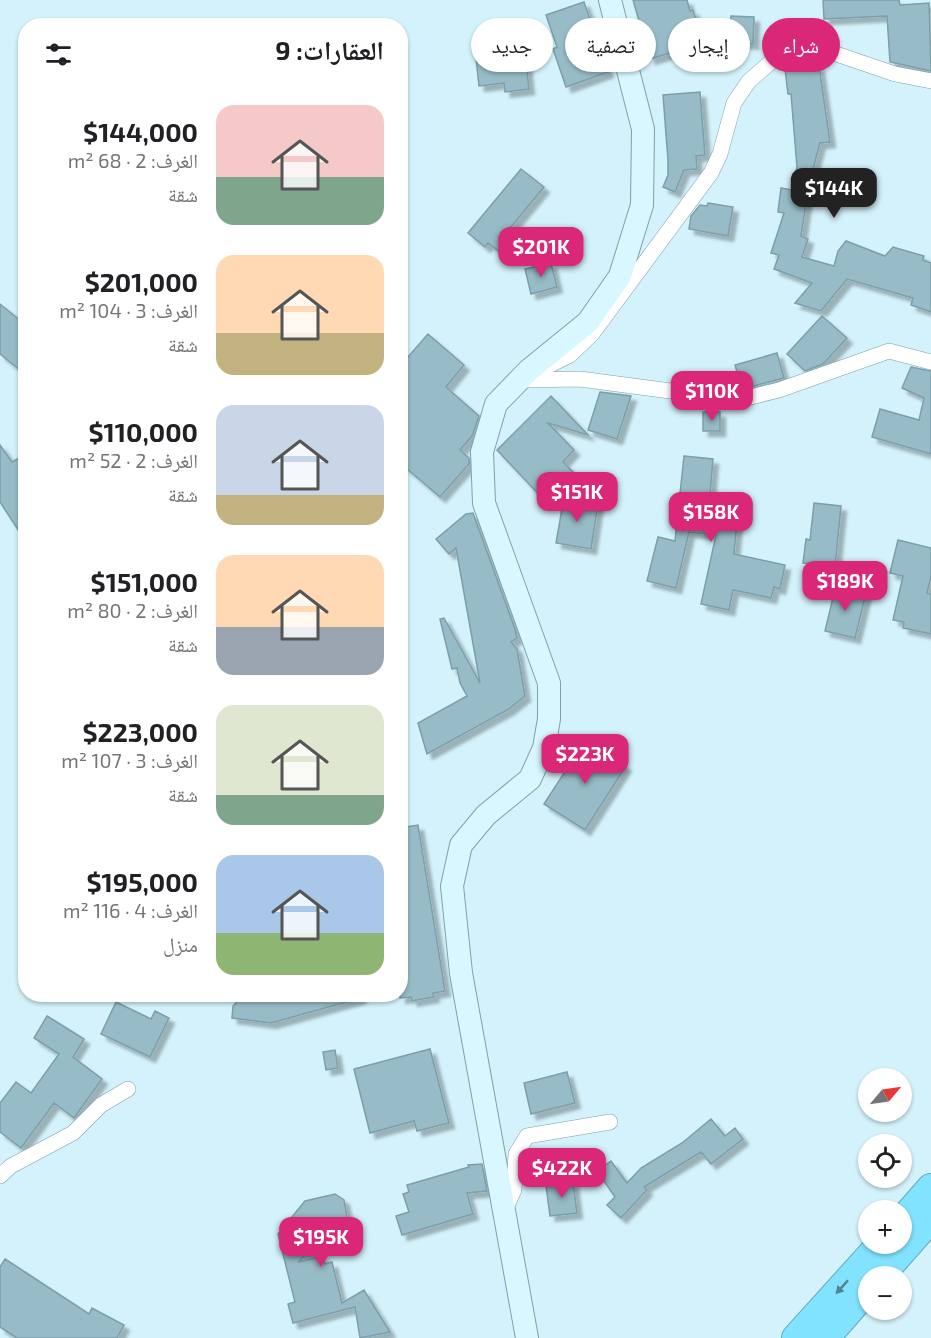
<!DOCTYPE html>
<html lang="ar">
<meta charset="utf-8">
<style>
body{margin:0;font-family:"Exo 2","Noto Naskh Arabic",sans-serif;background:#f6f6f6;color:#202124;direction:rtl;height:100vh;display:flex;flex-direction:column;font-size:22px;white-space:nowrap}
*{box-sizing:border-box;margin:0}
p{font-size:20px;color:#757577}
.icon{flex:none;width:33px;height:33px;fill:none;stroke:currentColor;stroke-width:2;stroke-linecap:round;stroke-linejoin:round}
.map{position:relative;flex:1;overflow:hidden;direction:ltr}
.sheet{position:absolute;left:18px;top:18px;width:390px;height:984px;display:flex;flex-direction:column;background:#fff;border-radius:24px;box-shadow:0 2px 4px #0004;direction:rtl}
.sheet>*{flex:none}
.hud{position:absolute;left:426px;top:18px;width:414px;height:54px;direction:rtl;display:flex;gap:12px}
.needle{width:39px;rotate:61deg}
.controls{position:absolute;left:858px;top:1068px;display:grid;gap:12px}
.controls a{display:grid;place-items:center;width:54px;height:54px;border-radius:50%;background:#fff;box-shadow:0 2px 4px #0004;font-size:30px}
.price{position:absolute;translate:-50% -51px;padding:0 14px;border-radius:12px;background:#db2777;color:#fff;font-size:20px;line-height:39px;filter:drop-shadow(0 2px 3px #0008)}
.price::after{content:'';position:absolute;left:50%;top:36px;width:18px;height:14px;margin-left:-9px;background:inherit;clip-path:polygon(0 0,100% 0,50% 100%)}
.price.on{background:#222;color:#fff}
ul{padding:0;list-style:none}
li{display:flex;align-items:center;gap:18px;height:150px;padding:0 24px}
li span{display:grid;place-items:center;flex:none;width:168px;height:120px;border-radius:18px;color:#555}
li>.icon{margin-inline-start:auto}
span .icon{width:72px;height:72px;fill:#fffc;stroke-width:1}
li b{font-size:26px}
h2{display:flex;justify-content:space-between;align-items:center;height:72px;padding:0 24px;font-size:26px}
.chip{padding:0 21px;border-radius:27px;background:#fff;box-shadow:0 2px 4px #0004;font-size:21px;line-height:54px}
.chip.on{background:#db2777;color:#fff}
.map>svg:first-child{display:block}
</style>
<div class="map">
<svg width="931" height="1338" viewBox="0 0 931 1338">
<defs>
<filter id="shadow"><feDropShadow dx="5.5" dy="5.5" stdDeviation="1.5" flood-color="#0004"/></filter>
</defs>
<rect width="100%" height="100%" fill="#d4f2fb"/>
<!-- building -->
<path fill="#97bcc7" stroke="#7b9faa" stroke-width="1.5" filter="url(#shadow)" d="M 633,0 L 687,0 L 690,11 L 693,10 L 703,43 L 650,59 Z
M 823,0 L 899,0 L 900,5 L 929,3 L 931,71 L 890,62 L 887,16 L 824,19 Z
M 584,2 L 608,72 L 566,87 L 553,49 L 557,47 L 546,15 Z
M 731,16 L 754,17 L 753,44 L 729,42 Z
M 523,35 L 529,89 L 505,92 L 504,83 L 479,86 L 476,58 L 488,57 L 486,39 Z
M 819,66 L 830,142 L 820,143 L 809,184 L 801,236 L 808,239 L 802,257 L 834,266 L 838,251 L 846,241 L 885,256 L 893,247 L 924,256 L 923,260 L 931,263 L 931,312 L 911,305 L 913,298 L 847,279 L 821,311 L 795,303 L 812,283 L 774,269 L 779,255 L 771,253 L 784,213 L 778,212 L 781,188 L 792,190 L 797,167 L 791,94 L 788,94 L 785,69 Z
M 700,92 L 705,155 L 696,156 L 697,169 L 684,170 L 675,192 L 663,187 L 668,175 L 668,160 L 663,95 Z
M 521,169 L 544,187 L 511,227 L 525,239 L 509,259 L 488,243 L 485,247 L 468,233 Z
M 708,203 L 733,207 L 728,236 L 689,229 L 691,216 L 700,205 L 707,206 Z
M 551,263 L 557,287 L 531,294 L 525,269 Z
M 0,304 L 26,325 L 26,375 L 0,354 Z
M 822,316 L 847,338 L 823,364 L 805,371 L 787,354 Z
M 428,334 L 464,365 L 446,387 L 479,416 L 472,436 L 460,450 L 469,458 L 469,464 L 440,497 L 400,463 L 400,366 Z
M 777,353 L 784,378 L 742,389 L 735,365 Z
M 911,367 L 931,371 L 931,454 L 872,437 L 880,409 L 919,420 L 924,398 L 902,388 Z
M 600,392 L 631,396 L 617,439 L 588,430 Z
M 551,396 L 588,435 L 548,423 L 574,450 L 563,462 L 573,472 L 544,500 L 497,450 Z
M 703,412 L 720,412 L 720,431 L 703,431 Z
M 0,445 L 12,462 L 26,454 L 26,542 L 0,502 Z
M 684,456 L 713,459 L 710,494 L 728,496 L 727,509 L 738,510 L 734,554 L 785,565 L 780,589 L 774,587 L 771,598 L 733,590 L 729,610 L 701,604 L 716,535 L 689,532 L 676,588 L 647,581 L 658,537 L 675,541 Z
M 564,497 L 598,503 L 591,549 L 556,543 Z
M 814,503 L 841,506 L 835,566 L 803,563 L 806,539 L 810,540 Z
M 473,513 L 515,629 L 517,638 L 511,642 L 517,649 L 525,696 L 509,709 L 427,754 L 418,723 L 467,696 L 460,683 L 457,668 L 452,669 L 440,619 L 444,618 L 480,683 L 456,548 L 449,554 L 436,539 L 466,514 Z
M 898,540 L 931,548 L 931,576 L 927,593 L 931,594 L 931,634 L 903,628 L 904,622 L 893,620 L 903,576 L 890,573 Z
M 836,585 L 866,593 L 855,638 L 825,631 Z
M 586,739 L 626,766 L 585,830 L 544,804 Z
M 418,825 L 445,991 L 433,993 L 434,997 L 412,1001 L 411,997 L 400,998 L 400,828 Z
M 244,994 L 360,994 L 361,998 L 271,1023 L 232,1018 L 233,1006 Z
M 116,1002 L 151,1019 L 155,1011 L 169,1018 L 150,1057 L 101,1034 Z
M 47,1016 L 84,1039 L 73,1057 L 102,1079 L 74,1118 L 54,1103 L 21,1148 L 0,1132 L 0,1103 L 16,1082 L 31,1093 L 59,1054 L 34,1038 Z
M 430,1049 L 449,1123 L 417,1131 L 414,1121 L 370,1133 L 354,1069 Z
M 335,1050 L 338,1068 L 326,1070 L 323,1052 Z
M 567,1072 L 575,1103 L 531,1114 L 524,1083 Z
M 711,1119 L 725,1136 L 735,1128 L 743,1139 L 711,1164 L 701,1152 L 644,1187 L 647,1190 L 621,1218 L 607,1205 L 615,1197 L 597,1171 L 611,1161 L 627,1183 L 641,1168 L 682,1143 Z
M 482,1164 L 487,1191 L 467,1193 L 473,1214 L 402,1235 L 396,1216 L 409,1212 L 403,1194 L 409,1192 L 407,1185 L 469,1167 L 468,1165 Z
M 573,1182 L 577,1213 L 550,1216 L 546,1186 Z
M 335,1194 L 344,1200 L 347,1217 L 343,1222 L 330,1225 L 299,1262 L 323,1256 L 325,1264 L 332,1262 L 342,1303 L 364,1290 L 390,1332 L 360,1338 L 355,1307 L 293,1323 L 288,1304 L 295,1302 L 278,1234 L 305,1201 Z
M 5,1259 L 89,1314 L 92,1308 L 124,1325 L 117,1338 L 17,1338 L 0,1327 L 0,1267 Z"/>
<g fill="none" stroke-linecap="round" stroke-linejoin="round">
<!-- street casing -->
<g stroke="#7da1ab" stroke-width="16">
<path id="street" d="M 931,81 L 895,74 L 807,44 L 786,49 L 749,81 L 734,103 L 720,154 L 711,173 L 592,334 L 570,355 L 520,380 L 580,379 L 738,400 L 779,390 L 889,351 L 931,362
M 0,1176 L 11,1166 L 73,1133 L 101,1105 L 128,1089
M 504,1212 L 514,1190 L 516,1154 L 527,1136 L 610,1122"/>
</g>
<!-- secondary casing -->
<g stroke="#7da1ab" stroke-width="24">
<path id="secondary" d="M 527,1338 L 461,973 L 452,886 L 461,845 L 486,815 L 530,779 L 544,748 L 549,719 L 549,683 L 484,503 L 482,452 L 496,404 L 529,370 L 588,322 L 620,276 L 642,205 L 643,129 L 610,0"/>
</g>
<!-- highway casing -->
<g stroke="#62a7ba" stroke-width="30">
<path id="highway" d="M 902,1221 L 931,1188
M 880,1276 L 931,1218
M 796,1338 L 881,1244
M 825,1338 L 868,1289"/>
</g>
<!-- street -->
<use href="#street" stroke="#fff" stroke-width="15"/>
<!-- secondary -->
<use href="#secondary" stroke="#d9f7ff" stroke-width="22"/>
<!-- highway -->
<use href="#highway" stroke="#81e3ff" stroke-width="28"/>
</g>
<!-- one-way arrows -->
<defs><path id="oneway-solid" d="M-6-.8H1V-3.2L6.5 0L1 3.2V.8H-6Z" transform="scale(1.5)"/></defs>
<use fill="#508493" href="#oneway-solid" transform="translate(842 1287) rotate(132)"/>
</svg>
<div class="controls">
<a><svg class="needle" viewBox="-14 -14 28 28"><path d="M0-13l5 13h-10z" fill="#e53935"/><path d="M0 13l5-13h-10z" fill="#757577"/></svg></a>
<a><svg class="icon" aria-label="locate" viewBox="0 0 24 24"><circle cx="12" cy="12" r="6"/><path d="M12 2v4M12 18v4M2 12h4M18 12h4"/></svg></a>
<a>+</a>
<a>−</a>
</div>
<b class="price on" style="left:834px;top:219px">$144K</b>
<b class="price" style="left:541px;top:278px">$201K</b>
<b class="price" style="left:712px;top:422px">$110K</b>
<b class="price" style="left:577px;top:523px">$151K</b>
<b class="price" style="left:711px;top:543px">$158K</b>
<b class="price" style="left:845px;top:612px">$189K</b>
<b class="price" style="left:585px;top:785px">$223K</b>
<b class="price" style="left:562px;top:1199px">$422K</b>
<b class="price" style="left:321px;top:1268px">$195K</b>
<div class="hud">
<a class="chip on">شراء</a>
<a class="chip">إيجار</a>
<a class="chip">تصفية</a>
<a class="chip">جديد</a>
</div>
<section class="sheet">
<h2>العقارات: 9<svg class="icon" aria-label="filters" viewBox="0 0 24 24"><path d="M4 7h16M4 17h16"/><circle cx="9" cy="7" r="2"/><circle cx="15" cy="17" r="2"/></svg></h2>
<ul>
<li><span style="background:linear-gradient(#f6c9c9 60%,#7fa58c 0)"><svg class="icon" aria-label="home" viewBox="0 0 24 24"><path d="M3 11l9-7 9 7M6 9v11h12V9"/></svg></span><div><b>$144,000</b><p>الغرف: 2 · 68 m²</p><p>شقة</p></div></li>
<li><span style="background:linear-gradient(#ffd9b3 65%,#c2b280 0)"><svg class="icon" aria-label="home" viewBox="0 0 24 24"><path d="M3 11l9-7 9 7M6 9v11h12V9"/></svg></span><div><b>$201,000</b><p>الغرف: 3 · 104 m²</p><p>شقة</p></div></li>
<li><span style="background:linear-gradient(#c9d6e8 75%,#c2b280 0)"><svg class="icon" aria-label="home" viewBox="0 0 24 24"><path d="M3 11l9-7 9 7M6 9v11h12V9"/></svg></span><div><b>$110,000</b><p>الغرف: 2 · 52 m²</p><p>شقة</p></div></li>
<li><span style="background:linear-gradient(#ffd9b3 60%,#9aa5b1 0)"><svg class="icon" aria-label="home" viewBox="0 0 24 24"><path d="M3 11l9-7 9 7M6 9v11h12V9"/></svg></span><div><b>$151,000</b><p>الغرف: 2 · 80 m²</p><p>شقة</p></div></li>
<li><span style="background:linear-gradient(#dfe7d0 75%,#7fa58c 0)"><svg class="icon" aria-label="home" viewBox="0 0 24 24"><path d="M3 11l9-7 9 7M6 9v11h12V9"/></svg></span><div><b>$223,000</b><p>الغرف: 3 · 107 m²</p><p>شقة</p></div></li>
<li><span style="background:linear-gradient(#a9c7e8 65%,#8fb573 0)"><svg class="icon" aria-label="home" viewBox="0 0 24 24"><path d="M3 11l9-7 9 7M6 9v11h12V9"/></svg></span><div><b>$195,000</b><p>الغرف: 4 · 116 m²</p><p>منزل</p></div></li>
</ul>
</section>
</div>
